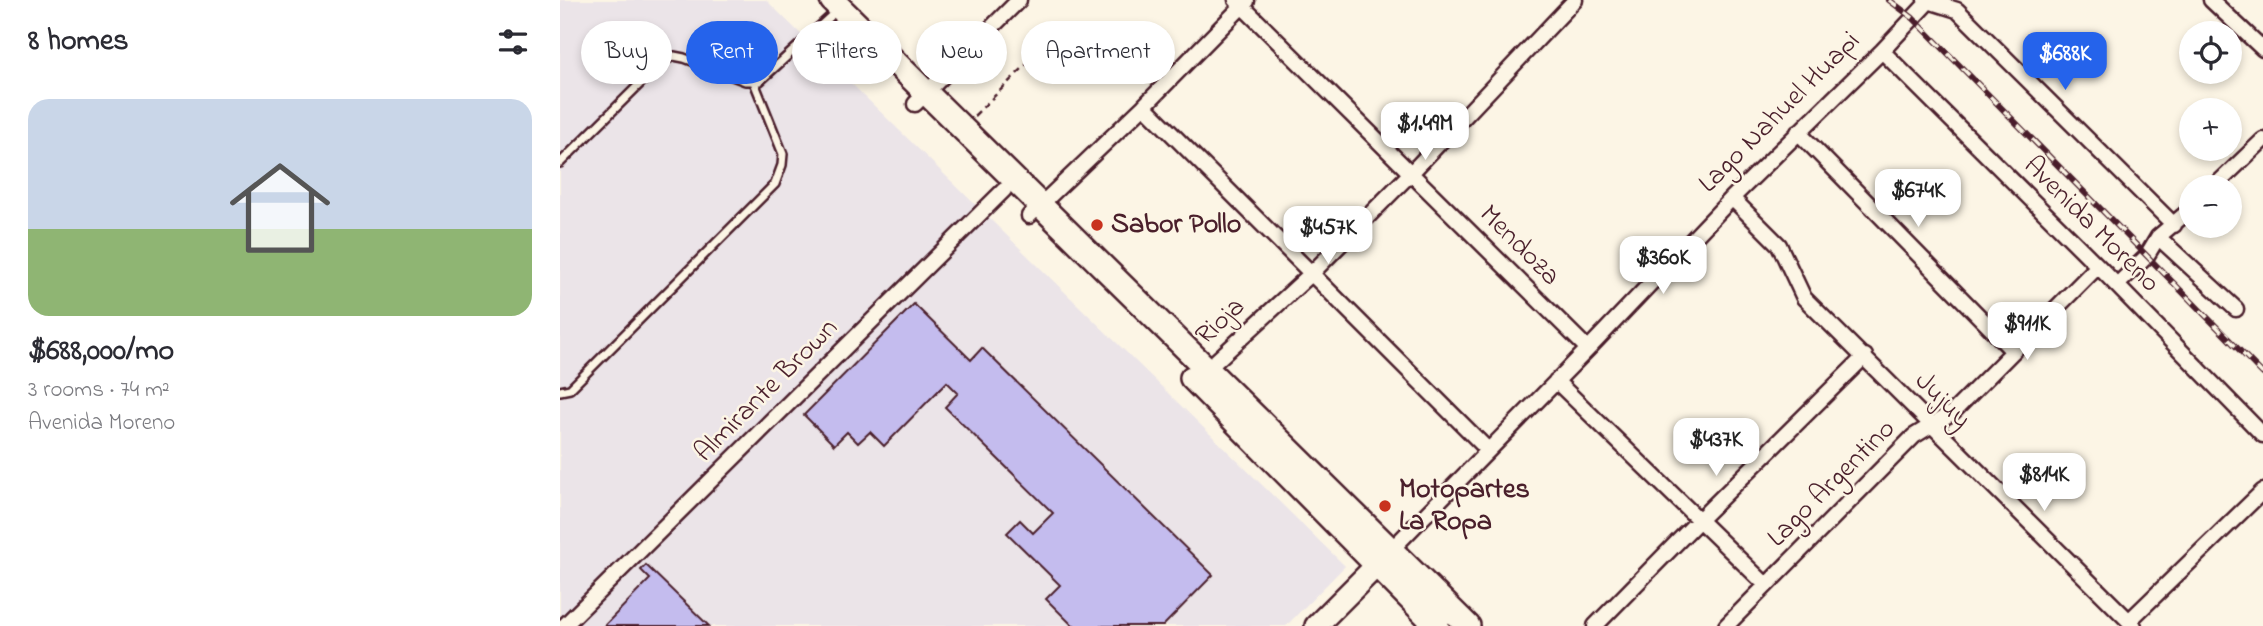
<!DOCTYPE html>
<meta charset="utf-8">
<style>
body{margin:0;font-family:"Indie Flower",sans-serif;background:#f7f7f7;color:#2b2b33;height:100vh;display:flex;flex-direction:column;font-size:26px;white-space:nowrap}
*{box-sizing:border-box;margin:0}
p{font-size:23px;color:#7c7c81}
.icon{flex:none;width:38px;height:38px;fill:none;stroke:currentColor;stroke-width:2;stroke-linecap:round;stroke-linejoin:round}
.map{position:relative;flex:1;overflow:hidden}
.side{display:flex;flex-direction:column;background:#fff;width:560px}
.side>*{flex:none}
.banner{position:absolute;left:21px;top:21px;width:665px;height:63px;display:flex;gap:14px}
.fabs{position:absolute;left:1619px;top:21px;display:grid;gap:14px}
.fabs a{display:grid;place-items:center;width:63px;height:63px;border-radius:50%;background:#fff;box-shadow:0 4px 10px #0003;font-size:35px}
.price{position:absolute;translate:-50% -60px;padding:0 16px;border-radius:14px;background:#fff;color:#222;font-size:23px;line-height:46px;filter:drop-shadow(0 2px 4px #0008)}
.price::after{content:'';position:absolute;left:50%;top:42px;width:21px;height:16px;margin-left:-10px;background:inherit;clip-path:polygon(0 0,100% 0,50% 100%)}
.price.current{background:#2563eb;color:#fff}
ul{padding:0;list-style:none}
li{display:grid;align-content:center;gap:14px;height:371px;padding:0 28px}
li+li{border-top:2px solid #e1e1e2}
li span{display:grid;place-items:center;height:217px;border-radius:21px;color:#555}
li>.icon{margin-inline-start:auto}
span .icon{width:126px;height:126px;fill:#fffc;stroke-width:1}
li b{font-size:30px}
h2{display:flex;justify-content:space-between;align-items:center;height:84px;padding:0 28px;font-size:30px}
.tag{padding:0 24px;border-radius:32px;background:#fff;box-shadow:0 4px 10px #0003;font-size:24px;line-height:63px}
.tag.current{background:#2563eb;color:#fff}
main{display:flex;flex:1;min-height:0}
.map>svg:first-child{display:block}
</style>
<main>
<section class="side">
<h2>8 homes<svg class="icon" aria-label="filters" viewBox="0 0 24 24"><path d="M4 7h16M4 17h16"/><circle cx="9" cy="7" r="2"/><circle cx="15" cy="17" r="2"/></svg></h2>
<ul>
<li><span style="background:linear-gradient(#c9d6e8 60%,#8fb573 0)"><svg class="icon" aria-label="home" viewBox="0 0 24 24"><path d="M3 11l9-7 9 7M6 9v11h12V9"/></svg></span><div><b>$688,000/mo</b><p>3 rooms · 74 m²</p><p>Avenida Moreno</p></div></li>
</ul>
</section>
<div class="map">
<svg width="1703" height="626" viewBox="0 0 1703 626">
<rect width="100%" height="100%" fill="#fcf5e5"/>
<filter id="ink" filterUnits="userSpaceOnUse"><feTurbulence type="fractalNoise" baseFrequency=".0143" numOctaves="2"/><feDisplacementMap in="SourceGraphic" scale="14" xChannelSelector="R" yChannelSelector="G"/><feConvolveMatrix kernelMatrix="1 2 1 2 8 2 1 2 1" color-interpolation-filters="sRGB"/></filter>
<g filter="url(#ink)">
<!-- built -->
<path fill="#ebe4e8" d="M 0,0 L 206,0 L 785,566 L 726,626 L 0,626 Z"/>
<!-- building -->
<path fill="#c4bcee" stroke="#4a1f2b" stroke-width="2" d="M 354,304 L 411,360 L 422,348 L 653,575 L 603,626 L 513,626 L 486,599 L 500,585 L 447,533 L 460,520 L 473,533 L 493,513 L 385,407 L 398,393 L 387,382 L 324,446 L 310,432 L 298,443 L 287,432 L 274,445 L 244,415 Z
M 86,565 L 149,626 L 44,626 L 90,579 L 81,570 Z"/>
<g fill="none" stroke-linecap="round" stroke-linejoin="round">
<!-- lane casing -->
<g stroke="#4a1f2b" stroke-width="12">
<path id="lane" d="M 0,163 L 103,61 L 114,56 L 124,58 L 185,81 L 200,81 L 270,17
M 0,391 L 10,389 L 215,184 L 222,165 L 223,154 L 194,82"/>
</g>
<!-- street casing -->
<g stroke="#4a1f2b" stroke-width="19">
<path id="street" d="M 676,0 L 1028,349
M 1365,0 L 1397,10 L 1614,225
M 1651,0 L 1703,49
M 1322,51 L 1538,266 L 1703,435
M 355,104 L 459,0
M 584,106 L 928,450
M 1238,132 L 1453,351
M 1654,187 L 1703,140
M 1172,198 L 1219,245 L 1244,298 L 1574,626
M 469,216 L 584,106 L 687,1
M 1598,237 L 1676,309
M 1557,285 L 1586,257 L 1598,237 L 1631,209
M 643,373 L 751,274 L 851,173 L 1015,0
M 996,381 L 1206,585
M 830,551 L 1028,349 L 1172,198 L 1322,51 L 1370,0
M 1569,621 L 1703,491
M 4,626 L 444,190
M 1035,626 L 1138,521 L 1305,356
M 1166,626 L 1354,436 L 1393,412 L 1538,266"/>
</g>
<!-- secondary casing -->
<g stroke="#4a1f2b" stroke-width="26">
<path id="secondary" d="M 756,626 L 829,553"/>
</g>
<!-- primary casing -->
<g stroke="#4a1f2b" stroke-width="28">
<path id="primary" d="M 272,0 L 908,626
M 632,378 L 877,626"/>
</g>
<!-- path -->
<path stroke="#4a1f2b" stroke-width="2.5" stroke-dasharray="7 5" stroke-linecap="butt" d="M 414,116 L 467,64"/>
<!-- lane -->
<use href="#lane" stroke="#fcf5e5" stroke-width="7"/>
<!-- street -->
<use href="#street" stroke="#fcf5e5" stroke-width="14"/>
<!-- secondary -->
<use href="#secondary" stroke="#fcf5e5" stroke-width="21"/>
<!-- primary -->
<use href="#primary" stroke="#fcf5e5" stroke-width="23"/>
<!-- rail casing -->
<g stroke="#4a1f2b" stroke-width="6">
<path id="rail" d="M 1329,0 L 1353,18 L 1703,374"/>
</g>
<!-- rail -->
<use href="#rail" stroke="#fcf5e5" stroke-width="3.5" stroke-dasharray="10" stroke-linecap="butt"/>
</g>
</g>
<!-- markers -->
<g fill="#c8321e" stroke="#fcf5e5" stroke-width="2.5">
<circle cx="537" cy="225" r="7"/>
<circle cx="825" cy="506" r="7"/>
</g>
<g text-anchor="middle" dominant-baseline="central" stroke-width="5" stroke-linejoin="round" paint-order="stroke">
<!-- street labels -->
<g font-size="28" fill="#4a1f2b" stroke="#fcf5e5">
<text transform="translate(1220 113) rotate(-45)">Lago Nahuel Huapi</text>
<text transform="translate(1531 225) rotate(45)">Avenida Moreno</text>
<text transform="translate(959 246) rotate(45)">Mendoza</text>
<text transform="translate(661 322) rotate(-43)">Rioja</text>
<text transform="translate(207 391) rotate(-45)">Almirante Brown</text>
<text transform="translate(1382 401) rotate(46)">Jujuy</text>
<text transform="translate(1272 484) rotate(-45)">Lago Argentino</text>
</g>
<!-- poi labels -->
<g font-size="28" font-weight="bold" fill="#4a1f2b" stroke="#fcf5e5" text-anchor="start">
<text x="551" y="225">Sabor Pollo</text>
<text x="839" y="490">Motopartes<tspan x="839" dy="32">La Ropa</tspan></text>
</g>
</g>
</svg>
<div class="fabs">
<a><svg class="icon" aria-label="locate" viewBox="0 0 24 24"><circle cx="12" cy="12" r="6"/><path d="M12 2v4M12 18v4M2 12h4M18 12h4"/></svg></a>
<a>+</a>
<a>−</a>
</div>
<b class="price current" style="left:1505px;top:92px">$688K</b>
<b class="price" style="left:865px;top:162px">$1.49M</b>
<b class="price" style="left:1358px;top:229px">$674K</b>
<b class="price" style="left:768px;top:266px">$457K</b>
<b class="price" style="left:1103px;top:296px">$360K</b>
<b class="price" style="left:1467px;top:362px">$911K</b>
<b class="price" style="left:1156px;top:478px">$437K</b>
<b class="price" style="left:1484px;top:513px">$814K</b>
<div class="banner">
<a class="tag">Buy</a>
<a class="tag current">Rent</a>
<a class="tag">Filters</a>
<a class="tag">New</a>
<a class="tag">Apartment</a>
</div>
</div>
</main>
